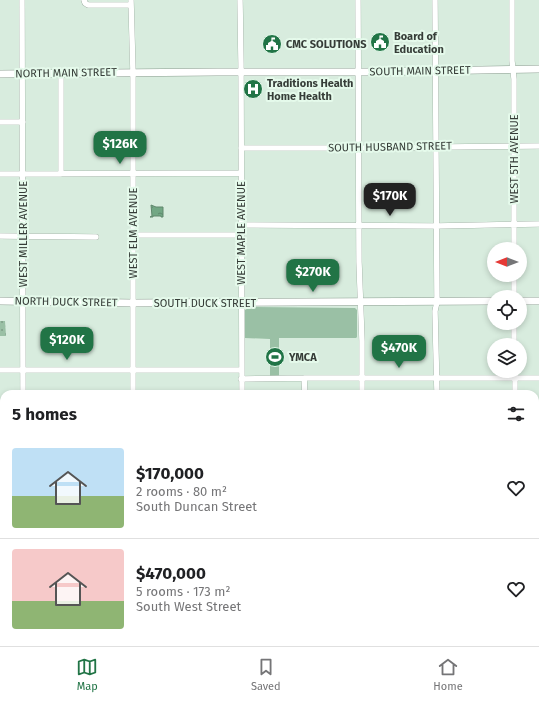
<!DOCTYPE html>
<meta charset="utf-8">
<style>
body{margin:0;font-family:"Fira Sans",sans-serif;background:#f2f2f2;color:#202124;height:100vh;display:flex;flex-direction:column;font-size:15px;white-space:nowrap}
*{box-sizing:border-box;margin:0}
p{font-size:13px;color:#757577}
.icon{flex:none;width:22px;height:22px;fill:none;stroke:currentColor;stroke-width:2;stroke-linecap:round;stroke-linejoin:round}
.map{position:relative;flex:1;overflow:hidden}
.drawer{position:absolute;left:0px;top:390px;width:539px;height:256px;display:flex;flex-direction:column;background:#fff;border-radius:12px 12px 0 0;box-shadow:0 2px 6px #0003}
.drawer>*{flex:none}
.needle{width:26px;rotate:270deg}
.controls{position:absolute;left:487px;top:242px;display:grid;gap:8px}
.controls a{display:grid;place-items:center;width:40px;height:40px;border-radius:50%;background:#fff;box-shadow:0 2px 6px #0003;font-size:20px}
.price{position:absolute;translate:-50% -34px;padding:0 9px;border-radius:8px;background:#217446;color:#fff;font-size:13px;line-height:26px;filter:drop-shadow(0 1px 2px #0008)}
.price::after{content:'';position:absolute;left:50%;top:24px;width:12px;height:9px;margin-left:-6px;background:inherit;clip-path:polygon(0 0,100% 0,50% 100%)}
.price.current{background:#222;color:#fff}
ul{padding:0;list-style:none}
li{display:flex;align-items:center;gap:12px;height:100px;padding:0 12px}
li+li{border-top:1px solid #e0e0e0}
li span{display:grid;place-items:center;flex:none;width:112px;height:80px;border-radius:4px;color:#555}
li>.icon{margin-inline-start:auto}
span .icon{width:48px;height:48px;fill:#fffc;stroke-width:1}
li b{font-size:17px}
h2{display:flex;justify-content:space-between;align-items:center;height:48px;padding:0 12px;font-size:17px}
.menu{display:flex;justify-content:space-around;align-items:center;height:56px;border-top:1px solid #e0e0e0;background:#fff;font-size:11px;color:#757577}
.menu a{display:grid;justify-items:center;gap:2px}
.menu .current{color:#217446}
.map>svg:first-child{display:block}
</style>
<div class="map">
<svg width="539" height="646" viewBox="0 0 539 646">
<defs>
<pattern id="grass-dots" width="8" height="8" patternUnits="userSpaceOnUse"><rect width="8" height="8" fill="#9ac0a5"/><path d="M2 2h.1M6 6h.1" fill="none" stroke="#7e9d87" stroke-width="1.8" stroke-linecap="round"/></pattern>
<pattern id="water-ripples" width="26" height="14" patternUnits="userSpaceOnUse"><rect width="26" height="14" fill="#72a784"/><path d="M2 4q2-2 4 0t4 0M15 11q2-2 4 0t4 0" fill="none" stroke="#5e896d"/></pattern>
</defs>
<rect width="100%" height="100%" fill="#d8ecde"/>
<!-- grass -->
<path fill="url(#grass-dots)" d="M 0,321 L 5,321 L 6,336 L 0,336 Z"/>
<!-- park -->
<path fill="#9ac0a5" d="M 250,307 L 355,308 L 357,310 L 357,337 L 356,338 L 279,338 L 279,376 L 270,376 L 270,339 L 245,338 L 245,310 Z
M 72,642 L 100,642 L 100,646 L 72,646 Z
M 110,642 L 134,642 L 134,646 L 110,646 Z"/>
<!-- water -->
<path fill="url(#water-ripples)" stroke="#60876d" d="M 151,205 L 156,207 L 163,207 L 163,217 L 161,217 L 161,216 L 153,216 L 153,217 L 150,217 L 152,216 Z"/>
<g fill="none" stroke-linecap="round" stroke-linejoin="round">
<!-- minor casing -->
<g stroke="#899c8e" stroke-width="6">
<path id="minor" d="M 22,0 L 23,394
M 84,0 L 85,3 L 88,5 L 131,5
M 131,0 L 133,73 L 133,394
M 240,0 L 241,63 L 242,394
M 358,0 L 359,262 L 362,341 L 362,394
M 435,0 L 437,302 L 435,311 L 437,394
M 512,0 L 512,61 L 514,79 L 514,249
M 61,73 L 61,174
M 0,122 L 23,122
M 241,148 L 359,148 L 539,146
M 0,174 L 241,173
M 241,225 L 436,226 L 539,224
M 133,235 L 241,235
M 0,236 L 96,237
M 514,297 L 514,275
M 514,323 L 514,345
M 0,370 L 241,370
M 304,378 L 305,394
M 241,379 L 304,378 L 539,378
M 515,394 L 515,371
M 0,436 L 4,436
M 535,455 L 539,455
M 535,534 L 539,534
M 0,586 L 4,586
M 535,608 L 539,608
M 441,642 L 441,646
M 308,646 L 308,642"/>
</g>
<!-- major casing -->
<g stroke="#899c8e" stroke-width="8">
<path id="major" d="M 0,74 L 217,72 L 366,72 L 539,69
M 0,301 L 133,303 L 494,301
M 520,301 L 539,301"/>
</g>
<!-- minor -->
<use href="#minor" stroke="#fff" stroke-width="5.5"/>
<!-- major -->
<use href="#major" stroke="#fff" stroke-width="7"/>
</g>
<!-- icons -->
<defs>
<g id="civic-disc" transform="scale(1)"><circle r="9.5" fill="#217446" stroke="#e5faeb"/><path d="M-.6-6.5H3V-4.5H.6V-3L4-1V1h2V6H-6V1h2V-1L-.6-3ZM-1.2 2.5V6h2.4V2.5Z" fill="#fff"/></g>
<g id="hospital-disc" transform="scale(1)"><circle r="9.5" fill="#217446" stroke="#e5faeb"/><path d="M-5-5h3v3.5h4V-5h3V5h-3V1.5h-4V5h-3Z" fill="#fff"/></g>
<g id="stadium-disc" transform="scale(1)"><circle r="9.5" fill="#217446" stroke="#e5faeb"/><path d="M0-5a6.5 5 0 1 0 0 10a6.5 5 0 1 0 0-10ZM-3.5-1.8h7v3.6h-7Z" fill="#fff"/></g>
</defs>
<g fill-rule="evenodd">
<use href="#civic-disc" x="380" y="42"/>
<use href="#civic-disc" x="272" y="44"/>
<use href="#hospital-disc" x="253" y="89"/>
<use href="#stadium-disc" x="275" y="357"/>
</g>
<g text-anchor="middle" dominant-baseline="central" stroke-width="4" stroke-linejoin="round" paint-order="stroke">
<!-- poi labels -->
<g font-size="11" font-weight="bold" fill="#363d38" stroke="#e5faeb" text-anchor="start">
<text x="394" y="36">Board of<tspan x="394" dy="13">Education</tspan></text>
<text x="286" y="44">CMC SOLUTIONS</text>
<text x="267" y="83">Traditions Health<tspan x="267" dy="13">Home Health</tspan></text>
<text x="289" y="357">YMCA</text>
</g>
<!-- street labels -->
<g font-size="11" fill="#363d38" stroke="#e5faeb">
<text transform="translate(420 71) rotate(-1)">SOUTH MAIN STREET</text>
<text transform="translate(66 73) rotate(-1)">NORTH MAIN STREET</text>
<text transform="translate(390 147) rotate(-1)">SOUTH HUSBAND STREET</text>
<text transform="translate(514 159) rotate(-90)">WEST 5TH AVENUE</text>
<text transform="translate(133 233) rotate(-90)">WEST ELM AVENUE</text>
<text transform="translate(241 233) rotate(-90)">WEST MAPLE AVENUE</text>
<text transform="translate(23 234) rotate(-90)">WEST MILLER AVENUE</text>
<text transform="translate(66 302) rotate(1)">NORTH DUCK STREET</text>
<text x="205" y="303">SOUTH DUCK STREET</text>
</g>
</g>
</svg>
<div class="controls">
<a><svg class="needle" viewBox="-14 -14 28 28"><path d="M0-13l5 13h-10z" fill="#e53935"/><path d="M0 13l5-13h-10z" fill="#757577"/></svg></a>
<a><svg class="icon" aria-label="locate" viewBox="0 0 24 24"><circle cx="12" cy="12" r="6"/><path d="M12 2v4M12 18v4M2 12h4M18 12h4"/></svg></a>
<a><svg class="icon" aria-label="layers" viewBox="0 0 24 24"><path d="M12 4l9 5-9 5-9-5zM3 14l9 5 9-5"/></svg></a>
</div>
<b class="price" style="left:120px;top:165px">$126K</b>
<b class="price current" style="left:390px;top:217px">$170K</b>
<b class="price" style="left:313px;top:293px">$270K</b>
<b class="price" style="left:67px;top:361px">$120K</b>
<b class="price" style="left:399px;top:369px">$470K</b>
<section class="drawer">
<h2>5 homes<svg class="icon" aria-label="filters" viewBox="0 0 24 24"><path d="M4 7h16M4 17h16"/><circle cx="9" cy="7" r="2"/><circle cx="15" cy="17" r="2"/></svg></h2>
<ul>
<li><span style="background:linear-gradient(#bfe0f5 60%,#8fb573 0)"><svg class="icon" aria-label="home" viewBox="0 0 24 24"><path d="M3 11l9-7 9 7M6 9v11h12V9"/></svg></span><div><b>$170,000</b><p>2 rooms · 80 m²</p><p>South Duncan Street</p></div><svg class="icon" aria-label="heart" viewBox="0 0 24 24"><path d="M12 20l-8-8c-3-5 5-10 8-4 3-6 11-1 8 4z"/></svg></li>
<li><span style="background:linear-gradient(#f6c9c9 65%,#8fb573 0)"><svg class="icon" aria-label="home" viewBox="0 0 24 24"><path d="M3 11l9-7 9 7M6 9v11h12V9"/></svg></span><div><b>$470,000</b><p>5 rooms · 173 m²</p><p>South West Street</p></div><svg class="icon" aria-label="heart" viewBox="0 0 24 24"><path d="M12 20l-8-8c-3-5 5-10 8-4 3-6 11-1 8 4z"/></svg></li>
</ul>
</section>
</div>
<nav class="menu">
<a class="current"><svg class="icon" aria-label="map" viewBox="0 0 24 24"><path d="M3 6l6-2 6 2 6-2v14l-6 2-6-2-6 2zM9 4v14M15 6v14"/></svg>Map</a>
<a><svg class="icon" aria-label="saved" viewBox="0 0 24 24"><path d="M7 4h10v16l-5-4-5 4z"/></svg>Saved</a>
<a><svg class="icon" aria-label="home" viewBox="0 0 24 24"><path d="M3 11l9-7 9 7M6 9v11h12V9"/></svg>Home</a>
</nav>
